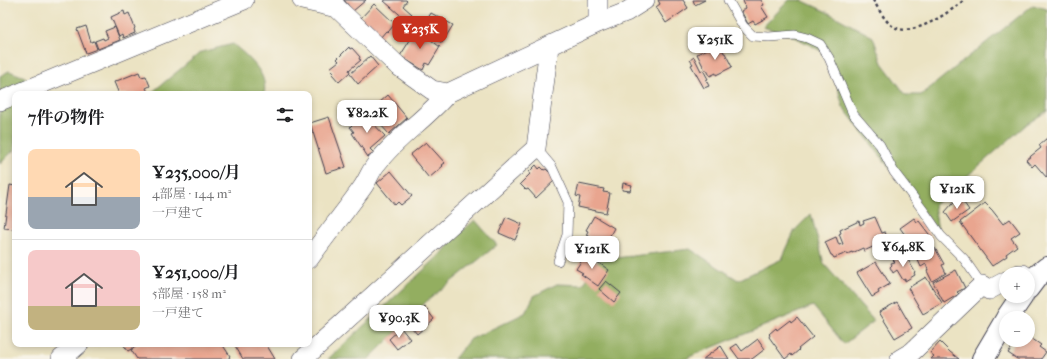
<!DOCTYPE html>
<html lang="ja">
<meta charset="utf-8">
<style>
body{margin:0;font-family:"IM FELL French Canon","Noto Serif JP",serif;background:#f2f2f2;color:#202124;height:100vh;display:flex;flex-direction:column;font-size:15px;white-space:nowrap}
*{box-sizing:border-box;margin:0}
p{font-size:13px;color:#757577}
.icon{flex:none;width:22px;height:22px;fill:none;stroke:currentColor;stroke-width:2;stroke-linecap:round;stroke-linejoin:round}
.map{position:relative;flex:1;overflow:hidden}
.side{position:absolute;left:12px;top:91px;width:300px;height:256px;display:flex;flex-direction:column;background:#fff;border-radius:8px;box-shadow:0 2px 6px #0003}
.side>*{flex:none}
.tools{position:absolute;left:999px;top:267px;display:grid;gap:8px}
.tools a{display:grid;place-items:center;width:36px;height:36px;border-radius:50%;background:#fff;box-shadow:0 2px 6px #0003;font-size:20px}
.price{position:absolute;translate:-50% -34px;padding:0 9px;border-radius:8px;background:#fff;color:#222;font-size:13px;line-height:26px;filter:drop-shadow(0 1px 2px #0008)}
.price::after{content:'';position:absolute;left:50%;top:24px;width:12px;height:9px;margin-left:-6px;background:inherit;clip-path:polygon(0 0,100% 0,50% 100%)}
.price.current{background:#c8321e;color:#fff}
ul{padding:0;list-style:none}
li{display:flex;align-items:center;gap:12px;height:100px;padding:0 16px}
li+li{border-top:1px solid #e0e0e0}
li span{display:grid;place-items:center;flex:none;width:112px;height:80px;border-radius:8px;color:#555}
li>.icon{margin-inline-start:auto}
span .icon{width:48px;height:48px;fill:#fffc;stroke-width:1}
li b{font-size:17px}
h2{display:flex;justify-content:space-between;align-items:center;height:48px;padding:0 16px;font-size:17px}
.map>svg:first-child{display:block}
</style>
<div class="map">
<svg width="1047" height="359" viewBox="0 0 1047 359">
<rect width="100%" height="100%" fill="#f7f3e8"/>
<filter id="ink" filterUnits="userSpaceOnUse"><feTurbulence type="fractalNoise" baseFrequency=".025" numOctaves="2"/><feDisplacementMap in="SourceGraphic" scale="8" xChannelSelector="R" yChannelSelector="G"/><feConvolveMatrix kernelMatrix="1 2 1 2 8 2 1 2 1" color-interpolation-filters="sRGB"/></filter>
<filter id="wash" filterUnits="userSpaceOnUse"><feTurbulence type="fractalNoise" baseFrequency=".012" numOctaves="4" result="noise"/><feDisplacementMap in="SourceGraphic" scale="16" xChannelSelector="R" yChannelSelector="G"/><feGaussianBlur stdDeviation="0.9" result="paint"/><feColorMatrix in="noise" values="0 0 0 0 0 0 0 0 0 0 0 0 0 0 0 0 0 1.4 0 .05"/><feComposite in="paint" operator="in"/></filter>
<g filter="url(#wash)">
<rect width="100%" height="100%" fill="#ebe3c3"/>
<!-- forest -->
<path fill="#93ae60" stroke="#5a684e" d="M 789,0 L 801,0 L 827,12 L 873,37 L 882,63 L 906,95 L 921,95 L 1033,5 L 1047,9 L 1047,111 L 1027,124 L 934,205 L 938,231 L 843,107 L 831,63 L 821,51 L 793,36 L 763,27 Z
M 233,44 C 247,56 269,73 264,94 L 150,94 L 201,52 Z
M 9,71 L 25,77 L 32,94 L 15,94 L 15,149 L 0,164 L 0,76 Z
M 811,214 L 824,264 L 874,321 L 844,344 L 813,306 L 689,357 L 687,359 L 454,359 L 469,340 L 525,313 L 534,296 L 557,284 L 583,285 L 599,260 L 690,249 L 738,280 L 782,259 L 795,230 Z
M 475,220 L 497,245 L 427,301 L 369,359 L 328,359 L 443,252 L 455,237 Z"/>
<g id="blocks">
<!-- building -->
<path fill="#e9a58f" d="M 344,0 L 366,0 L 353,11 Z
M 386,0 L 406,0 L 407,1 L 403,6 L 412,14 L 406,20 L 384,1 Z
M 658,0 L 683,0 L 688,8 L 666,23 L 656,7 L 660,4 Z
M 693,0 L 705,0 L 695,5 Z
M 745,0 L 761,0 L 764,5 L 761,6 L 768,17 L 755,24 L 753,21 L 748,24 L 741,11 L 746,8 L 743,1 Z
M 374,4 L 395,24 L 388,32 L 386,31 L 380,38 L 360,19 Z
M 124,11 L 125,15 L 129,13 L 135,28 L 134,29 L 135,33 L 123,38 L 122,34 L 119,36 L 111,17 Z
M 431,13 L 453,25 L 442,43 L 421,30 Z
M 86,26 L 91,42 L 94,41 L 97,49 L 86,53 L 77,29 Z
M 115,27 L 120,40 L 98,49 L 95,41 L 103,38 L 104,40 L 108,38 L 105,31 Z
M 417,29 L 440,47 L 429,65 L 426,63 L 423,70 L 400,56 Z
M 716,45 L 718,48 L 721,47 L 724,53 L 725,53 L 732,67 L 716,75 L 716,73 L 710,76 L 707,70 L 705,70 L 697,54 Z
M 349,47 L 350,49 L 352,48 L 360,57 L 359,59 L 361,60 L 349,70 L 350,72 L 339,82 L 332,74 L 334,72 L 330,68 L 339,61 L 337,59 Z
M 370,56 L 378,66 L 358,84 L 350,74 Z
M 694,57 L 701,71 L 703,70 L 708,79 L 706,80 L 709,86 L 704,88 L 691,65 L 693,64 L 690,60 Z
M 139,72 L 141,77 L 146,76 L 150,86 L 146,88 L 149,94 L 119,94 L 114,82 Z
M 388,95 L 407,118 L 389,134 L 369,112 Z
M 362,115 L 367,120 L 368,118 L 385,136 L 370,149 L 374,153 L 368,157 L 352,133 L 354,132 L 350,127 Z
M 329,117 L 346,167 L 326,173 L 310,123 Z
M 1047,138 L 1047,178 L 1035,164 L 1032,167 L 1026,160 L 1041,148 L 1039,145 Z
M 426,142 L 445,163 L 442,165 L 443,166 L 429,178 L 410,155 Z
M 536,165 L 539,169 L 541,167 L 544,170 L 546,169 L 556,179 L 536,198 L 528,189 L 526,190 L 520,184 L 530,174 L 529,172 Z
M 391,171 L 412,196 L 401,205 L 398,202 L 395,205 L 377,183 Z
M 623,183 L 632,185 L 630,191 L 622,190 Z
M 579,184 L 604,189 L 603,192 L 610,193 L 606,213 L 578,207 L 580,197 L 576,196 Z
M 10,185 L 15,186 L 15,229 L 4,228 Z
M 959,196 L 969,210 L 952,222 L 945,212 Z
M 985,203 L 992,210 L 1003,224 L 1010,219 L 1020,232 L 1011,238 L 1017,246 L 1006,254 L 1007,256 L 992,266 L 960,222 Z
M 594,216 L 614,228 L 606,243 L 604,242 L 603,244 L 586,235 L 588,231 L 586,230 Z
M 506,217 L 522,224 L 515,240 L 499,233 Z
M 875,217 L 882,233 L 885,232 L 888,240 L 864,251 L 863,248 L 852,253 L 852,252 L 847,254 L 847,253 L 834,258 L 832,255 L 831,255 L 825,242 L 836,237 L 839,245 L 843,244 L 839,234 L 841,233 L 840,230 L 859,221 L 860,225 L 864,223 L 863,221 Z
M 914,218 L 917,222 L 919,221 L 932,238 L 916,250 L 900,228 Z
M 607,243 L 614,247 L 611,253 L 604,249 Z
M 935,248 L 944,264 L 942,265 L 946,273 L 932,281 L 927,271 L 928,270 L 926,264 L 921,267 L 917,258 Z
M 586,254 L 609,270 L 598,286 L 581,274 L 583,273 L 576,269 Z
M 903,254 L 904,256 L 906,256 L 915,272 L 914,273 L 915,275 L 905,281 L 905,279 L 903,280 L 897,270 L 893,273 L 890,267 L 892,265 L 891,263 L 895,262 L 893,260 Z
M 876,262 L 890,284 L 878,291 L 879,293 L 872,297 L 857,273 Z
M 956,270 L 965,288 L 957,292 L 959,294 L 944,303 L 933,282 Z
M 926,277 L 942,303 L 923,314 L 908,288 Z
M 606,281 L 621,293 L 614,302 L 599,289 Z
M 897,302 L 912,328 L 895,338 L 879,312 Z
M 425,307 L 434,319 L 417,334 L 407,322 Z
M 797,317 L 813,337 L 798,349 L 799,350 L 792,356 L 791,354 L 785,359 L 769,337 L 770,335 L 769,334 L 776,328 L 777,330 L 790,320 L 791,322 Z
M 401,328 L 410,339 L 397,349 L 389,339 Z
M 1028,336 L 1041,345 L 1039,347 L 1046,352 L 1041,359 L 1017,359 L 1008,353 L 1017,340 L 1028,340 Z
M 758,339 L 765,349 L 752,359 L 739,359 L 731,348 L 737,344 L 742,351 Z
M 940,342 L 950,352 L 959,359 L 931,359 L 934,356 L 930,353 Z
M 123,344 L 139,344 L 128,351 Z
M 140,344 L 222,344 L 230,356 L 229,357 L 230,359 L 137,359 L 131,350 Z
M 234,344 L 266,344 L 275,359 L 243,359 Z
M 721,346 L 729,359 L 703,359 Z"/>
</g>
</g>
<g filter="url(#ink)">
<use href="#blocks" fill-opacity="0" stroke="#403f4f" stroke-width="1"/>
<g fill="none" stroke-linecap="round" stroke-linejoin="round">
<!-- service casing -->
<g stroke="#403f4f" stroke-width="10">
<path id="service" d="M 728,0 L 743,26 L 753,36 L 769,37 L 795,35 L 807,38 L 820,44 L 829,58 L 853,114 L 880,145 L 894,172 L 923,210 L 941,236 L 964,259 L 982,285
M 536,148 L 552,167 L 568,202 L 567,235 L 558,261"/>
</g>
<!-- minor casing -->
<g stroke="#403f4f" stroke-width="20">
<path id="minor" d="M 302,0 L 337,8
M 332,0 L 337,8 L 397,65 L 432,90 L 448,93
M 598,0 L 598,23
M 17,94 L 244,0
M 0,101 L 15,95
M 309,259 C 326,235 345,212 362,188 C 368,180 371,169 378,162 C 398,136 427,118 448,93 L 598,23 L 626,12 L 645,0
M 1019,274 L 1023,274
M 61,359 L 79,344
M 303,359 L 536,148 L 549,47
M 900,359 L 912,352 L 982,285 L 989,290 L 1006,281"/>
</g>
<!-- tertiary casing -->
<g stroke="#403f4f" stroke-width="24">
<path id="tertiary" d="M 1028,288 L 1037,276 L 1047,268
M 1007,318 L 1022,296
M 983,359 L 1006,320"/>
</g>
<!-- path -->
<path stroke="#403f4f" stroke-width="2.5" stroke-dasharray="3 3" stroke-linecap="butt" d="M 873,0 C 879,9 884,21 894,27 C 913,38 950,12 964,0"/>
<!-- service -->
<use href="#service" stroke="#fff" stroke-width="9"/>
<!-- minor -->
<use href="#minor" stroke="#fff" stroke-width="19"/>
<!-- tertiary -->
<use href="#tertiary" stroke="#fff" stroke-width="22"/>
</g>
</g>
</svg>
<div class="tools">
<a>+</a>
<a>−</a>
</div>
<b class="price current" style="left:420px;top:50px">¥235K</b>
<b class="price" style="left:715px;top:61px">¥251K</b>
<b class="price" style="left:367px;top:134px">¥82.2K</b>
<b class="price" style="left:957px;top:210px">¥121K</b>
<b class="price" style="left:903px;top:268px">¥64.8K</b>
<b class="price" style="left:592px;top:270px">¥121K</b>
<b class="price" style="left:399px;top:339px">¥90.3K</b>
<section class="side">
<h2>7件の物件<svg class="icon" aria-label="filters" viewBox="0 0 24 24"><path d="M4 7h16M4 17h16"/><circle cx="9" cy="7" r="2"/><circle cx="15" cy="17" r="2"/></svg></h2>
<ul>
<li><span style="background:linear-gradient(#ffd9b3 60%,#9aa5b1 0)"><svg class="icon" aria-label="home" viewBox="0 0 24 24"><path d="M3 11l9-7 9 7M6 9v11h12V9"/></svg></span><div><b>¥235,000/月</b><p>4部屋 · 144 m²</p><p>一戸建て</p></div></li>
<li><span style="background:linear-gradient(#f6c9c9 70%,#c2b280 0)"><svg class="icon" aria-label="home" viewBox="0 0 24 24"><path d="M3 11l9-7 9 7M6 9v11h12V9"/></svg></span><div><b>¥251,000/月</b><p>5部屋 · 158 m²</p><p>一戸建て</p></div></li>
</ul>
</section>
</div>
